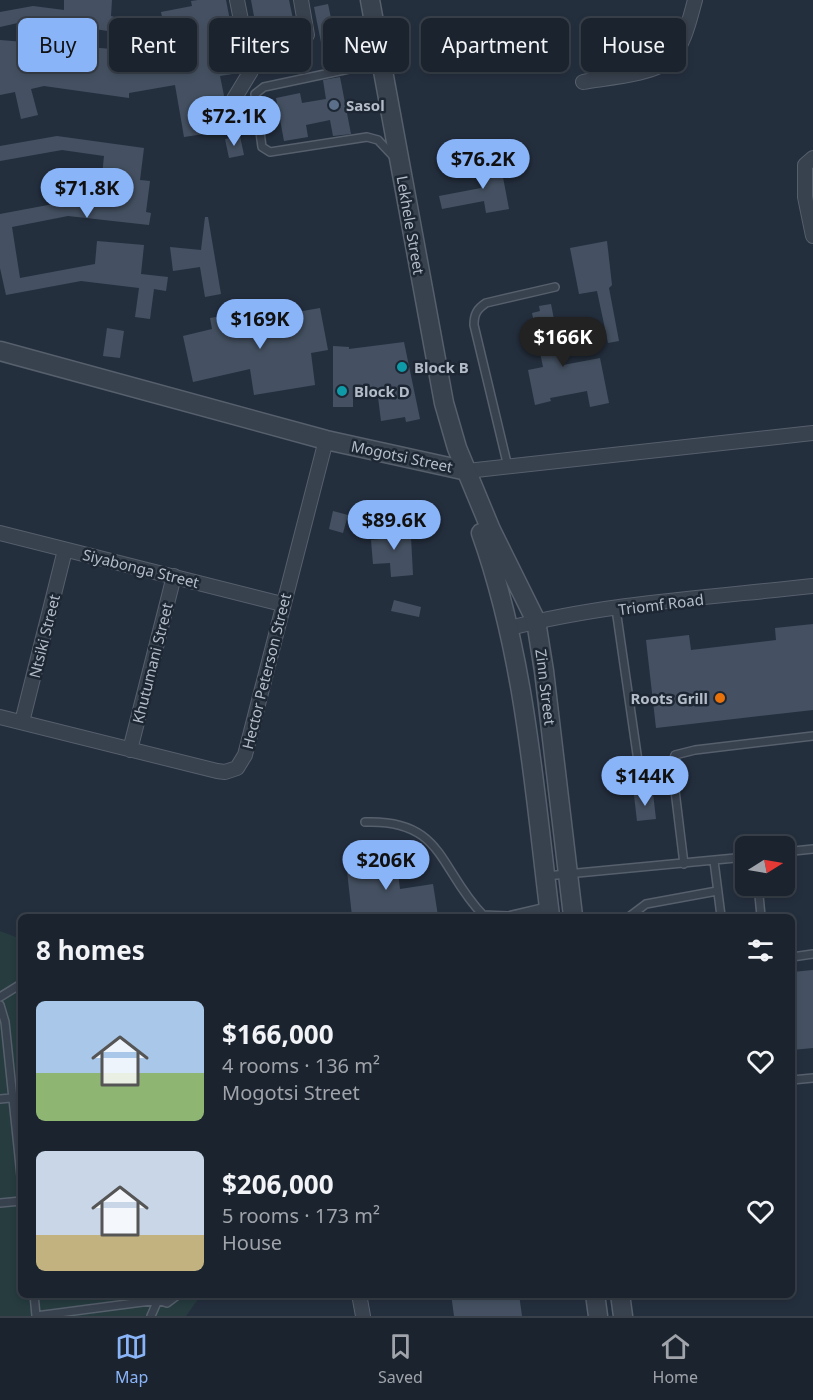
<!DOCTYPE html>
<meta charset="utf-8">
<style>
body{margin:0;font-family:"Noto Sans",sans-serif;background:#242b36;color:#f1f3f6;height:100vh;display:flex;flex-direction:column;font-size:22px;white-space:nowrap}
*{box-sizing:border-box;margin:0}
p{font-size:20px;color:#a0a4aa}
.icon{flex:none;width:33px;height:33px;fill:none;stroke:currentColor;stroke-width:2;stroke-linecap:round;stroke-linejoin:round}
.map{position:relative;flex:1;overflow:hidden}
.sheet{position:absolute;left:18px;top:914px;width:777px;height:384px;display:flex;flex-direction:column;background:#1b232e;border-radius:9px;box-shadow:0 3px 9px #0003,0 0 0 2px #39404a}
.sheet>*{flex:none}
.top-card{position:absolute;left:18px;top:18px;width:777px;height:54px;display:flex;gap:12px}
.needle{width:39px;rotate:79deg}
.fabs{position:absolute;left:735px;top:836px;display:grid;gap:12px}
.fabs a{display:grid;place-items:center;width:60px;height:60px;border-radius:9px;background:#1b232e;box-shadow:0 3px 9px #0003,0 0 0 2px #39404a;font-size:30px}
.price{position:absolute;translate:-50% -51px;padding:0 14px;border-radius:21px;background:#8ab4f8;color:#111;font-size:20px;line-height:39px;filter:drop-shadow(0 2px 3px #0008)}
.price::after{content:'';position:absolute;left:50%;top:36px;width:18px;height:14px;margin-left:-9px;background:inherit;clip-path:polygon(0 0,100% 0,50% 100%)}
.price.on{background:#222;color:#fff}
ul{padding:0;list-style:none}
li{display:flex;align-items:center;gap:18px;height:150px;padding:0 18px}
li span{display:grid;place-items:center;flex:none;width:168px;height:120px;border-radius:9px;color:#555}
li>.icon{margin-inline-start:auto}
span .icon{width:72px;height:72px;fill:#fffc;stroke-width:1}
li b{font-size:26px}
h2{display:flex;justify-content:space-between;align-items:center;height:72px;padding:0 18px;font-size:26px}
.tag{padding:0 21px;border-radius:9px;background:#1b232e;box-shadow:0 3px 9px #0003,0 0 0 2px #39404a;font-size:21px;line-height:54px}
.tag.on{background:#8ab4f8;color:#111}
.menu{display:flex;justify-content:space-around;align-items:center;height:84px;border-top:2px solid #39404a;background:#1b232e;font-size:16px;color:#a0a4aa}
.menu a{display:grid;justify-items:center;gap:3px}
.menu .on{color:#8ab4f8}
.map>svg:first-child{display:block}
</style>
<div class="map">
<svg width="813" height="1316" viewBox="0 0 813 1316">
<rect width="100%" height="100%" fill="#242f3e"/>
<!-- green -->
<path fill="#263c3f" d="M 0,931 L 21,939 L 21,1294 L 201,1295 L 186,1316 L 0,1316 Z"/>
<!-- building -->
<path fill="#455162" d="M 64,0 L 112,0 L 111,16 L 118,18 L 115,32 L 31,20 L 0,27 L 0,12 L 33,6 L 64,10 Z
M 198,0 L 226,0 L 232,31 L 213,35 L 217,57 L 238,53 L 241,70 L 239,73 L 220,76 L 231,130 L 184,137 L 175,85 L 129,93 L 129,98 L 44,86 L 31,89 L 38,115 L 21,119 L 15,92 L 0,95 L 0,40 L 125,50 L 125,44 L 166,36 L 161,12 L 192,6 L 191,1 Z
M 251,0 L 289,0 L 302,62 L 264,70 Z
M 328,4 L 339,56 L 336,56 L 337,66 L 326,68 L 314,7 Z
M 340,77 L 351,134 L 333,136 L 330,120 L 306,125 L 308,137 L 284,141 L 276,98 L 300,93 L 302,103 L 326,99 L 323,80 Z
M 57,136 L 144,148 L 140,180 L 150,181 L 146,212 L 151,213 L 149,225 L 68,216 L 12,227 L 20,278 L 95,264 L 97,241 L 144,245 L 141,274 L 168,277 L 166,291 L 154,289 L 150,319 L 135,317 L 139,288 L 81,281 L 6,295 L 0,268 L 0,214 L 112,193 L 112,190 L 47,186 L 48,172 L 102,176 L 104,156 L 62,150 L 0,161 L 0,146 Z
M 240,136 L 244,155 L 229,158 L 225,139 Z
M 499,156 L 509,209 L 486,213 L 484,201 L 442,209 L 439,196 L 481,188 L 477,166 L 489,164 L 488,157 Z
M 205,217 L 208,217 L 221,294 L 205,297 L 200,267 L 173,271 L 170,247 L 201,250 Z
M 607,241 L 612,285 L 609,288 L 619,341 L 608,343 L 597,291 L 579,294 L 570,248 Z
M 551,304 L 563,365 L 600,358 L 609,403 L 590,407 L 587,391 L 550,398 L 551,401 L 535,405 L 528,370 L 543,367 L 532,313 L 540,311 L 539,306 Z
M 320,308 L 328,350 L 311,353 L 315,385 L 254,395 L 250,369 L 193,382 L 183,336 L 212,329 L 210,318 L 227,315 L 228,324 Z
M 107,328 L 124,331 L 120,358 L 103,356 Z
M 404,342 L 420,419 L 406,422 L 405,417 L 381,421 L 377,389 L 353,393 L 353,407 L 333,407 L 333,346 L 349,347 L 349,349 Z
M 333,511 L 348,515 L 343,533 L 329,529 Z
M 386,517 L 396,517 L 398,538 L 411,537 L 413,575 L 391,577 L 390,563 L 373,564 L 371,540 L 388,538 Z
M 394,600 L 421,607 L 419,617 L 391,611 Z
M 813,624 L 813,710 L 656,728 L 646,640 L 689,635 L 691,650 L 776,640 L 775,628 Z
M 653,793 L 656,819 L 637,821 L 634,795 Z
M 396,856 L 400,889 L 433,884 L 438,916 L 352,916 L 346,862 Z
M 813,970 L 813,1048 L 792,1050 L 792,972 Z
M 451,1294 L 519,1294 L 522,1316 L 454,1316 Z"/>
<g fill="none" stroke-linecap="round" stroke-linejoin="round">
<!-- service casing -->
<g stroke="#565f6c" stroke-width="10">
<path id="service" d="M 378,52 L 363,66 L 264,87 L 255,94 L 262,147 L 270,152 L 367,137 L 378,140 L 395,158
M 508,467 L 474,325 C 474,314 477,309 486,303 L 555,287
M 616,609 L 640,775
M 365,822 C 444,819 439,870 483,915 L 508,916 L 546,907
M 784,852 L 813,849
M 714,861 L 721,916
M 684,864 L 672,766 L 675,755 L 695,750 L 813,736
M 546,876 L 746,857
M 758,885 L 761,916
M 630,916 L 646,904 L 717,891
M 792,957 L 813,954
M 0,997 L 21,984
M 0,1005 L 5,1022 L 21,1176
M 792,1080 L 813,1078
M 0,1099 L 21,1097
M 0,1203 L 21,1201
M 34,1294 L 36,1316
M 36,1316 L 158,1300 L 167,1303 L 179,1294
M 151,1316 L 158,1300"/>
</g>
<!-- minor casing -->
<g stroke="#565f6c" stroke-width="16">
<path id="minor" d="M 237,0 L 251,71 L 234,99 L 238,123
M 301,0 L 307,35
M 583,82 C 604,78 653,75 669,60 C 684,47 690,18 695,0
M 813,158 L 805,165 L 805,197 L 813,236
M 467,471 L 813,433
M 0,533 L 282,604
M 510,628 C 605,603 715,597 813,586
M 0,717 L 217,771 L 225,772 L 237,768 L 245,755 L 326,440
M 22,722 L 65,550
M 130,750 L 174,576
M 359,1294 L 363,1316"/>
</g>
<!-- tertiary casing -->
<g stroke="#565f6c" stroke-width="21">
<path id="tertiary" d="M 370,0 L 444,403 L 457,448 L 491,530 L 536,621 L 544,671 L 573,916
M 0,351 L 326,440 L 467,471
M 481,533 C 525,657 534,787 550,916
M 595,1294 L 598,1316
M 620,1294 L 623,1316"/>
</g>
<!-- service -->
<use href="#service" stroke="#38414e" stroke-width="7"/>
<!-- minor -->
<use href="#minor" stroke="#38414e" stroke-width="14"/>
<!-- tertiary -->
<use href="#tertiary" stroke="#38414e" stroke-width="18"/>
</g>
<!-- markers -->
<circle fill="#5c6f8a" stroke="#1d2633" stroke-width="2" cx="334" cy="105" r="6"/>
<g fill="#0f9aa8" stroke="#1d2633" stroke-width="2">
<circle cx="402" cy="367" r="6"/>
<circle cx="342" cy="391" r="6"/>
</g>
<circle fill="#e8710a" stroke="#1d2633" stroke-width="2" cx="720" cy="698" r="6"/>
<g text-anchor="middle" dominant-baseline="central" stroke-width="5" stroke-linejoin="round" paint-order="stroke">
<!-- poi labels -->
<g font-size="15" font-weight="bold" fill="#b4bcc9" stroke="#1d2633" text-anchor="start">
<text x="346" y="105">Sasol</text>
<text x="414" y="367">Block B</text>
<text x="354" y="391">Block D</text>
<text x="708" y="698" text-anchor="end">Roots Grill</text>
</g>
<!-- street labels -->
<g font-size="15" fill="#b4bcc9" stroke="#1d2633">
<text transform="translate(411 225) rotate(80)">Lekhele Street</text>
<text transform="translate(402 456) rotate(12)">Mogotsi Street</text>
<text transform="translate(141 568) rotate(14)">Siyabonga Street</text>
<text transform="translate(661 604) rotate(-7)">Triomf Road</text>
<text transform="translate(44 636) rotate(-76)">Ntsiki Street</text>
<text transform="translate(152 663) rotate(-76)">Khutumani Street</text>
<text transform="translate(266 671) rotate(-76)">Hector Peterson Street</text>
<text transform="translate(546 687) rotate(83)">Zinn Street</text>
</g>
</g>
</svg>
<div class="fabs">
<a><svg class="needle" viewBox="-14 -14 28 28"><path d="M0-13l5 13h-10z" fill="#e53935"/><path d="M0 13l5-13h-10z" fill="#a0a4aa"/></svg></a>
</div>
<b class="price" style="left:234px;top:147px">$72.1K</b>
<b class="price" style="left:483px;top:190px">$76.2K</b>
<b class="price" style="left:87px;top:219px">$71.8K</b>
<b class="price" style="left:260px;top:350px">$169K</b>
<b class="price on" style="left:563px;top:368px">$166K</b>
<b class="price" style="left:394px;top:551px">$89.6K</b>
<b class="price" style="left:645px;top:807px">$144K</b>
<b class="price" style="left:386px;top:891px">$206K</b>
<div class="top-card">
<a class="tag on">Buy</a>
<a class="tag">Rent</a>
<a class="tag">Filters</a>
<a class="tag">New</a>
<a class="tag">Apartment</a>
<a class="tag">House</a>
</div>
<section class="sheet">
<h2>8 homes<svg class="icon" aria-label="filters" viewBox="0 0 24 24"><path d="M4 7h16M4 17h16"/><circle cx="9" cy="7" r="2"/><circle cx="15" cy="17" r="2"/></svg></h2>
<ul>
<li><span style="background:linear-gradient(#a9c7e8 60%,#8fb573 0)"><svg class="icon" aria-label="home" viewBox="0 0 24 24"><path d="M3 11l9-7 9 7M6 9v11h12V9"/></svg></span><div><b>$166,000</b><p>4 rooms · 136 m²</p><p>Mogotsi Street</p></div><svg class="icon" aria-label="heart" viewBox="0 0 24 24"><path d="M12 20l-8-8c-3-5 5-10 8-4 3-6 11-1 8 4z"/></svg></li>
<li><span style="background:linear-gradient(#c9d6e8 70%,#c2b280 0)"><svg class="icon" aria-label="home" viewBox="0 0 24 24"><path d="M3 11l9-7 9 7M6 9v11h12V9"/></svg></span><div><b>$206,000</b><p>5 rooms · 173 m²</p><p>House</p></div><svg class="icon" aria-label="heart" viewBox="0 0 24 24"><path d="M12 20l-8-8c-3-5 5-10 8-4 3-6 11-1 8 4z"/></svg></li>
</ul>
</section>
</div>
<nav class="menu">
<a class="on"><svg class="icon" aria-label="map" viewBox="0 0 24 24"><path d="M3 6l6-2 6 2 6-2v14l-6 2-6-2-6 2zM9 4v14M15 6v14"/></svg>Map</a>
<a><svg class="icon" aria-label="saved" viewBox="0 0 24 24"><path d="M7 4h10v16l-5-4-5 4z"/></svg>Saved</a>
<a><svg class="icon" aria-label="home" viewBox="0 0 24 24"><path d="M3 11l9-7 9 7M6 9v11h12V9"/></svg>Home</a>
</nav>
